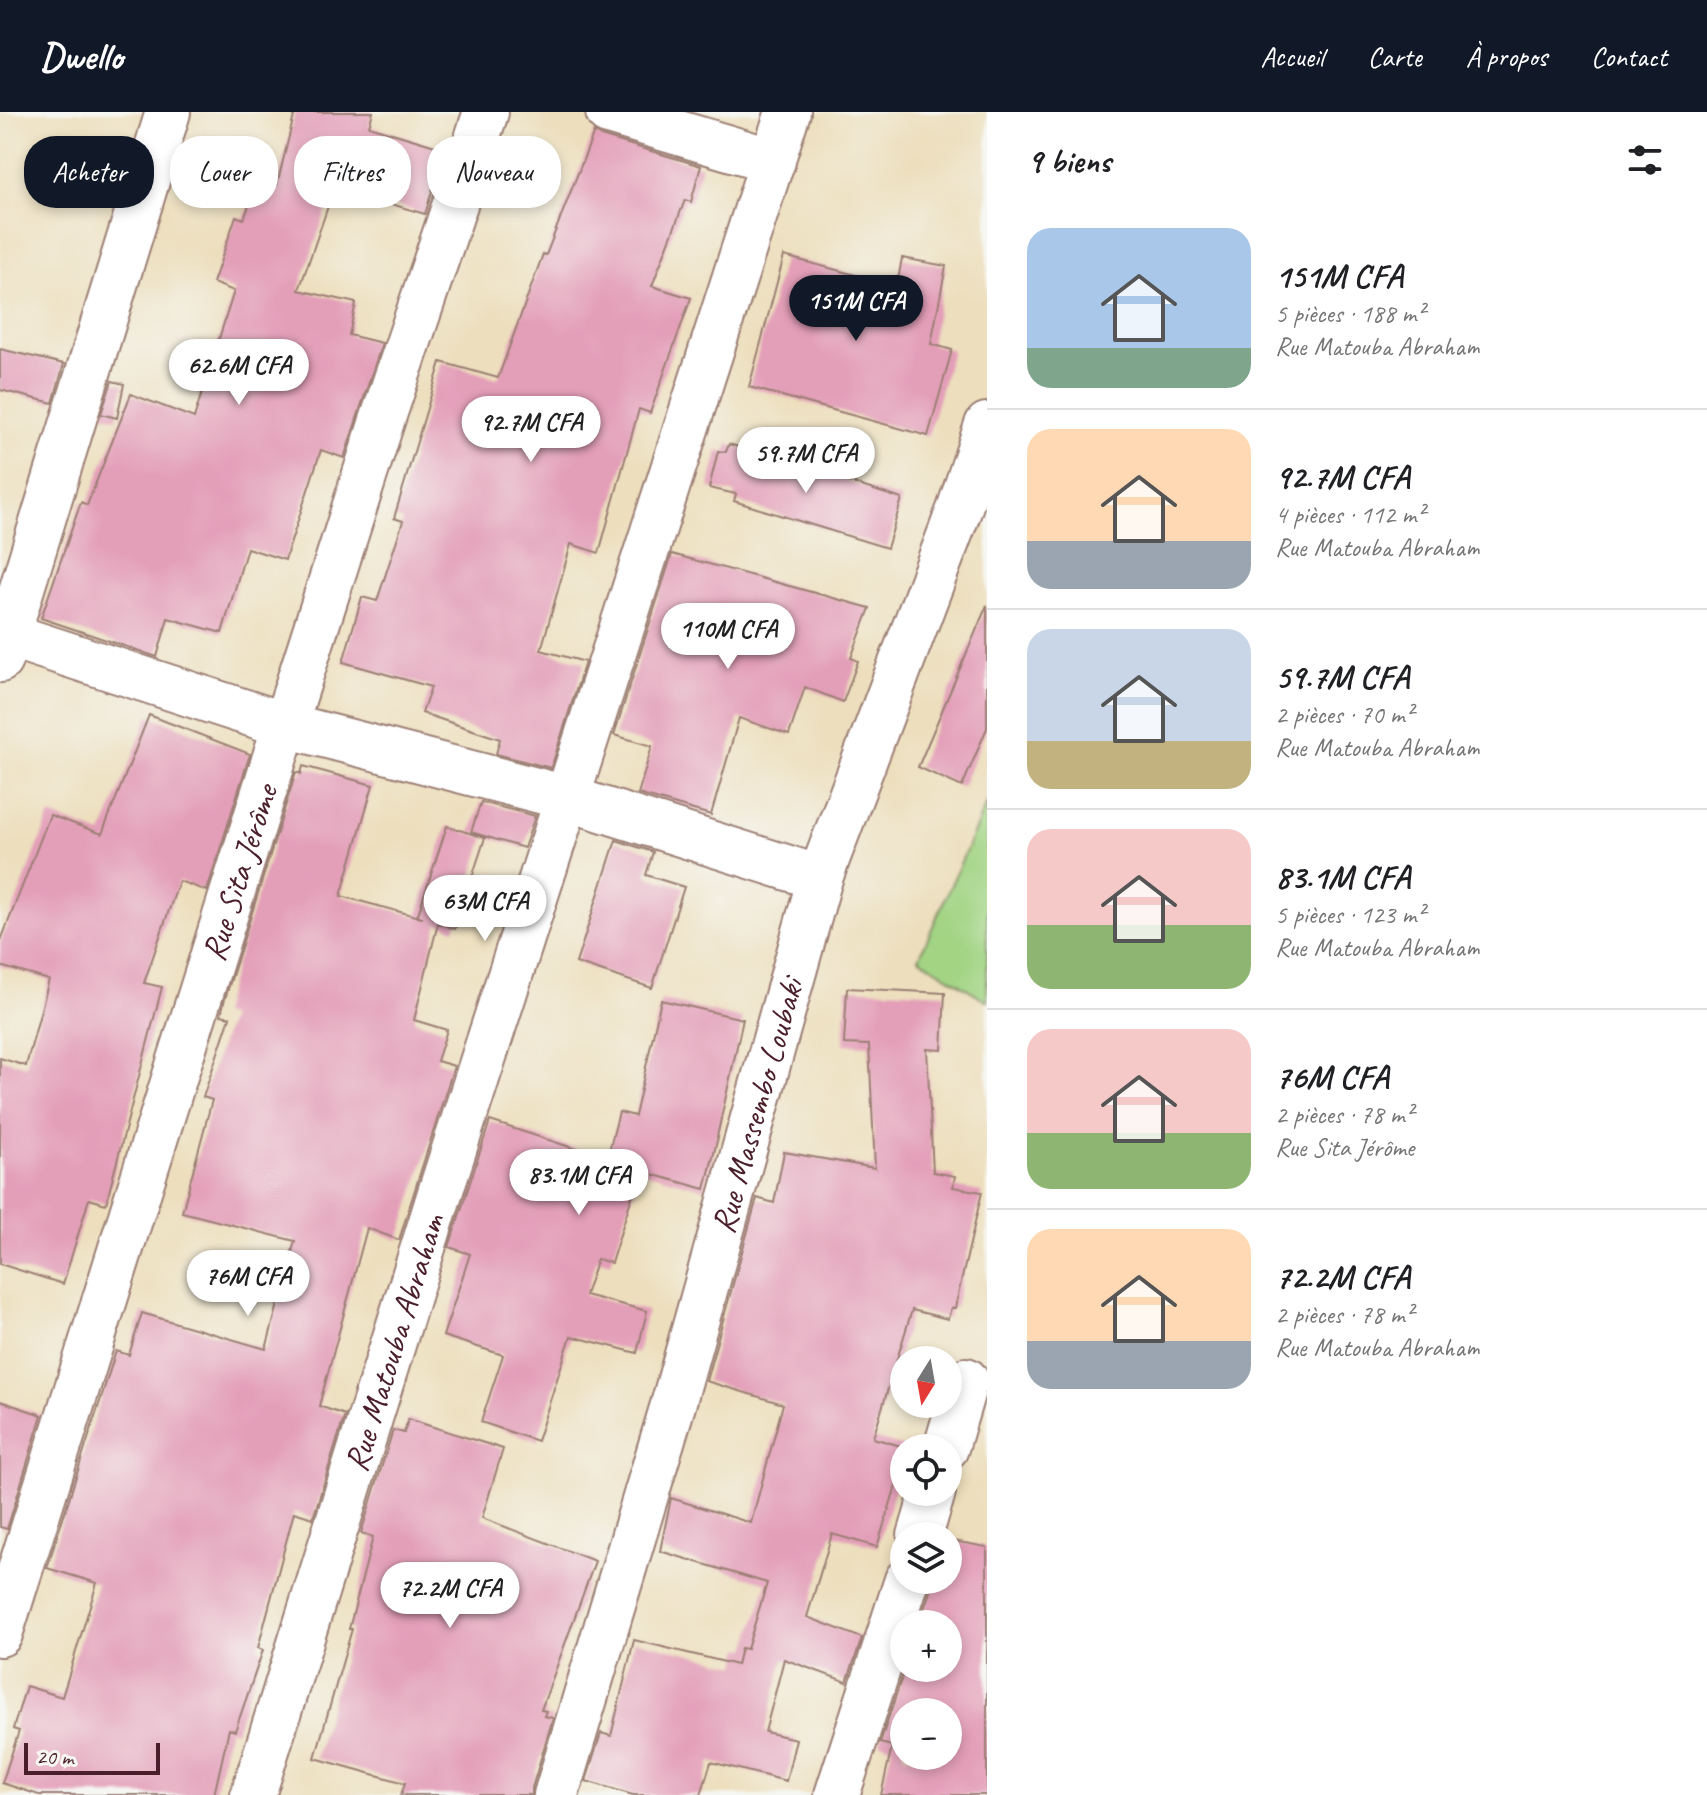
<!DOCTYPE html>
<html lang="fr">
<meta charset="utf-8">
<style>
body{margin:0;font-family:Caveat,sans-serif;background:#f6f6f6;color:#202124;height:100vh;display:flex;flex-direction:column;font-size:30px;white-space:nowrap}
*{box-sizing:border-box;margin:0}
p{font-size:26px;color:#757577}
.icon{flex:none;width:44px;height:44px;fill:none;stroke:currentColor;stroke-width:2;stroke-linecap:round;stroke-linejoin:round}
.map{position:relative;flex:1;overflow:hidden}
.details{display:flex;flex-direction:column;background:#fff;width:720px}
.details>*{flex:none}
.hud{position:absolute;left:24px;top:24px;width:760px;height:72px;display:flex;gap:16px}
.needle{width:52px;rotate:191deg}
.tools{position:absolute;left:890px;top:1234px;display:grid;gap:16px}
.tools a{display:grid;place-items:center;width:72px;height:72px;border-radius:50%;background:#fff;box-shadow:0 4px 12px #0003;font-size:40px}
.scale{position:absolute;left:24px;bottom:20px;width:136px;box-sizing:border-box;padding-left:8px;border:4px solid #4a1f2b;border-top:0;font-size:22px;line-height:28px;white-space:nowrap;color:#4a1f2b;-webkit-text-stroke:6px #f6f6f2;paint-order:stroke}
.price{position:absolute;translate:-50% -68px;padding:0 18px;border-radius:28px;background:#fff;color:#222;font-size:26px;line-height:52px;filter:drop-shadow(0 2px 4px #0008)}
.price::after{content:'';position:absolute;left:50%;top:48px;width:24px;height:18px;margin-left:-12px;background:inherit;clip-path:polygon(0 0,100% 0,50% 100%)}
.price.active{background:#111827;color:#fff}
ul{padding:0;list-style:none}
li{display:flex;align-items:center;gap:24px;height:200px;padding:0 40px}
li+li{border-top:2px solid #e0e0e0}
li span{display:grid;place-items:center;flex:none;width:224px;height:160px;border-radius:24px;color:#555}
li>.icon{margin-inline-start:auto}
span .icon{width:96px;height:96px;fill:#fffc;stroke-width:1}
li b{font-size:34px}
h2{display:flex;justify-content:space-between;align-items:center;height:96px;padding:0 40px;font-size:34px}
.chip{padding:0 28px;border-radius:32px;background:#fff;box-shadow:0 4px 12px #0003;font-size:28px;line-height:72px}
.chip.active{background:#111827;color:#fff}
header{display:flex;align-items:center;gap:48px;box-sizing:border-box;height:112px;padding:0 40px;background:#111827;color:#fff}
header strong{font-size:38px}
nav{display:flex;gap:44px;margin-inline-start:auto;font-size:28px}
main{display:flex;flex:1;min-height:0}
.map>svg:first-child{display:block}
</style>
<header>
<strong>Dwello</strong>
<nav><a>Accueil</a><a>Carte</a><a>À propos</a><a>Contact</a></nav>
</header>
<main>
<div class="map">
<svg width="987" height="1683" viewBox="0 0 987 1683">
<rect width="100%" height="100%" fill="#f6f6f2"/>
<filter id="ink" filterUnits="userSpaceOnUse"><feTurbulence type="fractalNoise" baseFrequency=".0125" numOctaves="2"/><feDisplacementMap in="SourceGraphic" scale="16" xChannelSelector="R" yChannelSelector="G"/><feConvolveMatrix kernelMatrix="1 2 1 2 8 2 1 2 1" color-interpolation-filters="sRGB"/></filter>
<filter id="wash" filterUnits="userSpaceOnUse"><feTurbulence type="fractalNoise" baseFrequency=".006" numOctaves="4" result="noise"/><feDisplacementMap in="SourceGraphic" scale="32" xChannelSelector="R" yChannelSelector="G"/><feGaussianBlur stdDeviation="1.8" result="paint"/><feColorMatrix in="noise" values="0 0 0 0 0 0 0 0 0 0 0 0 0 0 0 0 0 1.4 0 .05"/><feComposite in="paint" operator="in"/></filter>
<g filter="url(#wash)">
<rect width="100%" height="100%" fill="#eddfbd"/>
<!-- green -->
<path fill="#a2d484" stroke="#767a58" stroke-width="2" d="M 987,690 L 987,889 L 919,846 Z"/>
<g id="blocks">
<!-- building -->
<path fill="#e39eb8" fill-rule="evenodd" d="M 295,0 L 373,0 L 369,14 L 445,37 L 425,102 L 350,80 L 350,81 L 334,77 L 299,178 L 356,191 L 349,223 L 382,231 L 344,346 L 321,338 L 285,448 L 247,436 L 222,521 L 168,506 L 157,545 L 41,506 L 81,390 L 87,393 L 131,282 L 194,306 L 234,179 L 213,171 L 236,104 L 244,107 L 259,66 L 277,73 Z
M 594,20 L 601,24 L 701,54 L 691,90 L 685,88 L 652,174 L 691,186 L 650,301 L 639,297 L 599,441 L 571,432 L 541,538 L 585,550 L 551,656 L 496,642 L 500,627 L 422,601 L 431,575 L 343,550 L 362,485 L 377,489 L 403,409 L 394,406 L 441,250 L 498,266 L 543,142 L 546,143 Z
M 784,144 L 897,174 L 902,146 L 946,154 L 931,232 L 952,238 L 928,324 L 749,275 Z
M 0,237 L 64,252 L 53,291 L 0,278 Z
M 112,269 L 124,272 L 117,306 L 101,302 Z
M 729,332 L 902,387 L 887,436 L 734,389 L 736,382 L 709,376 L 718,339 L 726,340 Z
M 672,442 L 870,496 L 851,546 L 858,549 L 843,590 L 805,575 L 789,623 L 739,606 L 711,703 L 638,682 L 652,634 L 614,623 Z
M 987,493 L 987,616 L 962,675 L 918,655 Z
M 149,603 L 250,642 L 207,779 L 179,769 L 144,871 L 162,875 L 106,1092 L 89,1087 L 63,1172 L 0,1152 L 0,946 L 26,954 L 49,868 L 0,854 L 0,831 L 50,703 L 102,722 Z
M 303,654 L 373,673 L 341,784 L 423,806 L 417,805 L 447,714 L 485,726 L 455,817 L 438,811 L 414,908 L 447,918 L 437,949 L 454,954 L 399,1128 L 367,1116 L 319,1294 L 345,1303 L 313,1406 L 294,1400 L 258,1536 L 263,1538 L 235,1619 L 229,1617 L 214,1683 L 39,1683 L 2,1671 L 19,1619 L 13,1617 L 26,1574 L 62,1585 L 97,1471 L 47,1456 L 116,1239 L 129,1243 L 142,1201 L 266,1237 L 295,1129 L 182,1100 L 212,988 L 203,985 L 230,905 L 221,903 L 224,890 L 296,660 L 301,662 Z
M 481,690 L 535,704 L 524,736 L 471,720 Z
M 616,728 L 653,740 L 646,763 L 684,775 L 652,876 L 576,851 Z
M 847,876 L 945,881 L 942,938 L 927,937 L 933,1060 L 955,1064 L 953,1075 L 982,1080 L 955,1196 L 951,1196 L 948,1207 L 912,1198 L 873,1326 L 908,1336 L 904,1336 L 904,1348 L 877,1435 L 832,1422 L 807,1505 L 862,1526 L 847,1570 L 784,1547 L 765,1620 L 796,1627 L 786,1669 L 711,1650 L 701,1683 L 633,1683 L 586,1669 L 601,1621 L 611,1624 L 634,1528 L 737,1553 L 741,1536 L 747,1537 L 767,1471 L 660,1439 L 671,1386 L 751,1411 L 783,1292 L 706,1269 L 757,1086 L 774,1091 L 784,1040 L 875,1056 L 869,933 L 844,932 Z
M 661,888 L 743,907 L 717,1025 L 718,1025 L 705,1077 L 640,1059 L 611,1151 L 597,1147 L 585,1183 L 647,1199 L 637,1241 L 571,1224 L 537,1329 L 481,1310 L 503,1243 L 443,1224 L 470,1142 L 449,1135 L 490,1009 L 607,1047 L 619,1000 L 635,1004 Z
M 0,1289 L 42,1303 L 7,1417 L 0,1415 Z
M 408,1307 L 503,1337 L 482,1406 L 595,1449 L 541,1598 L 546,1599 L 544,1604 L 553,1606 L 532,1676 L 532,1683 L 401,1683 L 405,1671 L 315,1646 L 352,1517 L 349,1517 L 373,1425 L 361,1421 L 393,1318 L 404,1321 Z
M 948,1428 L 987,1435 L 987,1683 L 881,1683 L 892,1634 L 880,1631 L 905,1556 L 948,1556 L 948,1512 L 919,1512 L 931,1476 L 931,1468 L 948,1468 ZM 904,1600 L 948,1600 L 948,1644 L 904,1644 Z"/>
</g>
</g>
<g filter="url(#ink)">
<use href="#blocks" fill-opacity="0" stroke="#9c7f74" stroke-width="2"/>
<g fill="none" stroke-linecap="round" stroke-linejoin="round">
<!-- street casing -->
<g stroke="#9c7f74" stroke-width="48">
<g id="street">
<path d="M 608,0 L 773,49"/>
<path d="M 8,523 L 285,613 L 567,686 L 820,766"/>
<path d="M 0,548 L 168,0"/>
<path d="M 946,1336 L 966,1268"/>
<path d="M 920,1424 L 933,1380"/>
<path id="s1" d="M 0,1522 L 285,613 L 382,309 L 486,0"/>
<path id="s2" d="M 253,1683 L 440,1081 L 788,0"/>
<path id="s3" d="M 556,1683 L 673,1293 L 820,766 L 959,398 L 987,313"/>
<path d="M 837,1683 L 907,1468"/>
</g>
</g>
<!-- street -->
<use href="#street" stroke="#fff" stroke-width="44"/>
</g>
</g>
<g text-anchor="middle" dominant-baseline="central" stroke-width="6" stroke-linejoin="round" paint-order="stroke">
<!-- street labels -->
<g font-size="34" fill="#4a1f2b" stroke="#f6f6f2">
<text stroke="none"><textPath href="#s1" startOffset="798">Rue Sita Jérôme</textPath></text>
<text stroke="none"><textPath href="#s3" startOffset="718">Rue Massembo Loubaki</textPath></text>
<text stroke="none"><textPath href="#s2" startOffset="474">Rue Matouba Abraham</textPath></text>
</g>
</g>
</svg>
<div class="tools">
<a><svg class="needle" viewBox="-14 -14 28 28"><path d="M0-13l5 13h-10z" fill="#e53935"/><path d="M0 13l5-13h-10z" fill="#757577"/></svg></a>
<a><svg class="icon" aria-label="locate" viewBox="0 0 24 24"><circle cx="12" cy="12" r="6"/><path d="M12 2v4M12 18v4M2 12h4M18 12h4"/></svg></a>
<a><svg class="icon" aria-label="layers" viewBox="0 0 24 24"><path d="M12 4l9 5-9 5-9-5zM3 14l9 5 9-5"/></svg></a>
<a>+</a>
<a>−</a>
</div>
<div class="scale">20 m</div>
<b class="price active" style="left:856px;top:231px">151M CFA</b>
<b class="price" style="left:239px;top:295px">62.6M CFA</b>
<b class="price" style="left:531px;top:352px">92.7M CFA</b>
<b class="price" style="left:806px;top:383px">59.7M CFA</b>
<b class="price" style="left:728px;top:559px">110M CFA</b>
<b class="price" style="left:485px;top:831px">63M CFA</b>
<b class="price" style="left:579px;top:1105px">83.1M CFA</b>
<b class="price" style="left:248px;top:1206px">76M CFA</b>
<b class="price" style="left:450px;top:1518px">72.2M CFA</b>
<div class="hud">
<a class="chip active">Acheter</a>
<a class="chip">Louer</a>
<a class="chip">Filtres</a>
<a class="chip">Nouveau</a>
</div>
</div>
<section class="details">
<h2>9 biens<svg class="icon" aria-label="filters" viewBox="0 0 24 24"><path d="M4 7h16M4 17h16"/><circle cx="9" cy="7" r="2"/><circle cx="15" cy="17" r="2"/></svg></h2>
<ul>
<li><span style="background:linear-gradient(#a9c7e8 75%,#7fa58c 0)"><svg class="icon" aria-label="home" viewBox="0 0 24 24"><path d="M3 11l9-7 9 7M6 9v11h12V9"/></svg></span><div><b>151M CFA</b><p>5 pièces · 188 m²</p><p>Rue Matouba Abraham</p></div></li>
<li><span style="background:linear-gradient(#ffd9b3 70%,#9aa5b1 0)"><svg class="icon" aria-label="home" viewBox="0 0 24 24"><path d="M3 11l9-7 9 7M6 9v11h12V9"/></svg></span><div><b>92.7M CFA</b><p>4 pièces · 112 m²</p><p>Rue Matouba Abraham</p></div></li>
<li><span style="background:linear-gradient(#c9d6e8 70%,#c2b280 0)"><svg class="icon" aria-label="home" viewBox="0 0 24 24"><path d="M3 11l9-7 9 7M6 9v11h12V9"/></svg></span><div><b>59.7M CFA</b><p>2 pièces · 70 m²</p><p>Rue Matouba Abraham</p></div></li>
<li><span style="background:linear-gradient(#f6c9c9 60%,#8fb573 0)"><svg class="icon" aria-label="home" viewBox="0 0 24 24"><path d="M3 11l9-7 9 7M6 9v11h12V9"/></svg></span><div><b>83.1M CFA</b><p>5 pièces · 123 m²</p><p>Rue Matouba Abraham</p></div></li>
<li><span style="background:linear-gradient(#f6c9c9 65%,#8fb573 0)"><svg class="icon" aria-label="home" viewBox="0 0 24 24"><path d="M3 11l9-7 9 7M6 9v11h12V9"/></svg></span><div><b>76M CFA</b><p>2 pièces · 78 m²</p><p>Rue Sita Jérôme</p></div></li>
<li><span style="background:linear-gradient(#ffd9b3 70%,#9aa5b1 0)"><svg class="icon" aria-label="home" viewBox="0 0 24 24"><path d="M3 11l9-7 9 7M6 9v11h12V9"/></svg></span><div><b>72.2M CFA</b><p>2 pièces · 78 m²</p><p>Rue Matouba Abraham</p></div></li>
</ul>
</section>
</main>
